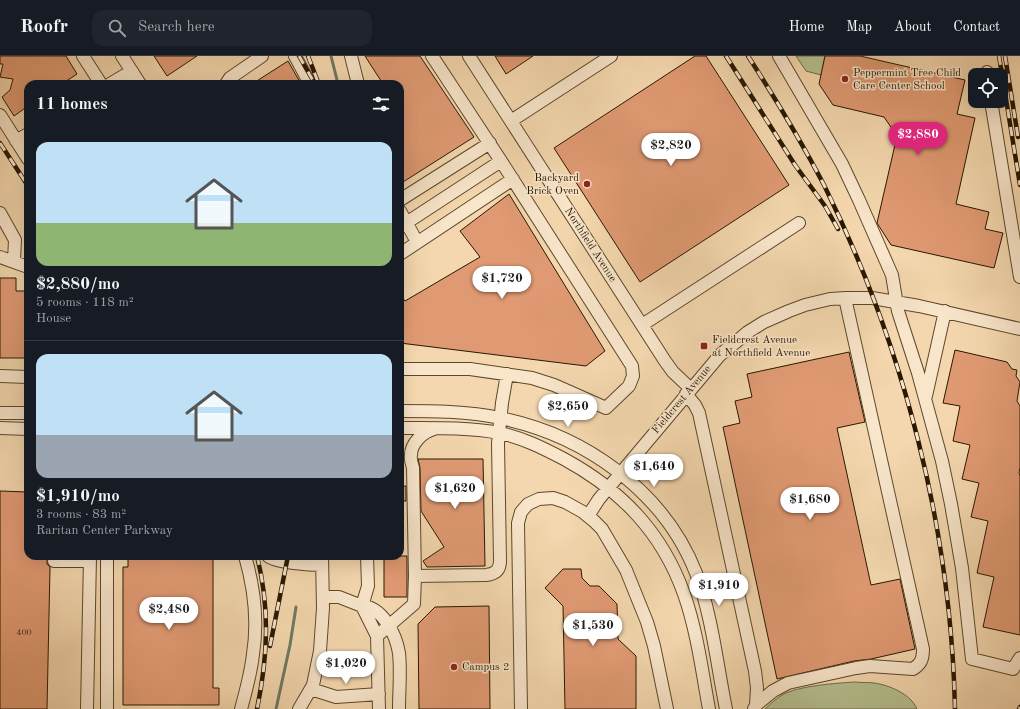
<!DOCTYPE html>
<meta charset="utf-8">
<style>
body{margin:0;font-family:"Old Standard TT",serif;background:#20242c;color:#f1f3f6;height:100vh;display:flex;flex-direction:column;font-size:15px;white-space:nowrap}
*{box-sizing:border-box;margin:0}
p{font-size:13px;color:#9ea1a6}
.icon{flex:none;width:22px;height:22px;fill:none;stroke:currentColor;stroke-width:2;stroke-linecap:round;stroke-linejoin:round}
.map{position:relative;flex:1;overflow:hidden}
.details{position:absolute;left:24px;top:24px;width:380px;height:480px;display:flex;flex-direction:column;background:#171b24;border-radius:12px;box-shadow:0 4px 16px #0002}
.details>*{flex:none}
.buttons{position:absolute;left:968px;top:12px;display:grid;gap:8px}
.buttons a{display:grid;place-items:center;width:40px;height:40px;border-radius:8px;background:#171b24;box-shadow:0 4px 16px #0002;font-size:20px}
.price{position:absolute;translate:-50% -34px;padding:0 9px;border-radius:14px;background:#fff;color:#222;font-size:13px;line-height:26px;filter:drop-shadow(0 1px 2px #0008)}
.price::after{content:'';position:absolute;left:50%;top:24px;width:12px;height:9px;margin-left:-6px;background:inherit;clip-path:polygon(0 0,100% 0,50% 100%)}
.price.selected{background:#db2777;color:#fff}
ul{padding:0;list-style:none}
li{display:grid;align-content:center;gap:8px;height:212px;padding:0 12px}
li+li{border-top:1px solid #363941}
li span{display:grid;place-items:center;height:124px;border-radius:12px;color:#555}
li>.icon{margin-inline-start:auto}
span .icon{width:72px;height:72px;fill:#fffc;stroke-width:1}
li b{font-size:17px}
h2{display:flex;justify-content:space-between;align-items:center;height:48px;padding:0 12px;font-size:17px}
header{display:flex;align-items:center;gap:24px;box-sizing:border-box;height:56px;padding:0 20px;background:#171b24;border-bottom:1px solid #363941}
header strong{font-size:19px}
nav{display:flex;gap:22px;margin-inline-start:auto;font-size:14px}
.search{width:280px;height:36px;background:#20242c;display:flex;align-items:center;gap:10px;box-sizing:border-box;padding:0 14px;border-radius:12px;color:#9ea1a6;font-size:15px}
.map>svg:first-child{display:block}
</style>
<header>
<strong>Roofr</strong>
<div class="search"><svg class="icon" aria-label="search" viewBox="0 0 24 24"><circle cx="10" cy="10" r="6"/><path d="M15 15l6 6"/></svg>Search here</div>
<nav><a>Home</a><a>Map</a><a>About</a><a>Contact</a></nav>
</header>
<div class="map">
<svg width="1020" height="653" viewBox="0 0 1020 653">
<rect width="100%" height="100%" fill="#f4d7ae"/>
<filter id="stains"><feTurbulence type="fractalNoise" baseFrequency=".005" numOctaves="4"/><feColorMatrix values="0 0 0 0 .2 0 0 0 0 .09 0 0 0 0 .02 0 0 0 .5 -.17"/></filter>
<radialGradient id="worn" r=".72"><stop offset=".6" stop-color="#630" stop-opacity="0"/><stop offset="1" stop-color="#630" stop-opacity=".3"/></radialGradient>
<!-- green -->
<path fill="#b5bf8f" stroke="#6f6c48" d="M 796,0 L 825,0 L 821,19 L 806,15 Z
M 855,626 C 862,627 868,626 874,627 C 889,629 911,638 917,653 L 765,653 C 770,648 776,643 782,639 C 797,630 837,627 855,626 Z"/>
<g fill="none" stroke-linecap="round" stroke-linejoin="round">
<!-- stream -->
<path stroke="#6e7966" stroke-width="3" d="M 331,0 L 338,28
M 276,653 L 290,589 L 296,551"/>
</g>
<!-- building -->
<path fill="#e09a73" stroke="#291800" d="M 0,0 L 66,0 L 77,18 L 62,28 L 28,28 L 28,50 L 14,60 L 2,41 L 10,34 L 13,23 L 0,21 L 3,8 L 0,8 Z
M 154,0 L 197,0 L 167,20 Z
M 365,0 L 420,0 L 474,81 L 403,126 L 400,121 L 400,28 L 383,28 Z
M 495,0 L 533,0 L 506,18 Z
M 695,0 L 706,0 L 789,129 L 640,226 L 554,92 Z
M 825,0 L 860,0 L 965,24 L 957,58 L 975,62 L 956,148 L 989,156 L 985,173 L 1003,177 L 994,212 L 891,189 L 877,167 L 897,80 L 884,61 L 833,49 L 819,28 Z
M 288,5 L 301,28 L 252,28 Z
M 509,138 L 605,295 L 586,310 L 400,287 L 400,239 L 405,245 L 480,201 L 460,175 Z
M 0,222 L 16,222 L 16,235 L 28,235 L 28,302 L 0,302 Z
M 955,294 L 1007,306 L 1012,313 L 1017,314 L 1016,320 L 1020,326 L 1017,345 L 1020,350 L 1020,411 L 1019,417 L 1020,420 L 1020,579 L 983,571 L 994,521 L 977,517 L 988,465 L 971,461 L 979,427 L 962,423 L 970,389 L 953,385 L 960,350 L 943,347 Z
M 849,296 L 865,366 L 837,372 L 871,529 L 900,523 L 915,593 L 871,603 L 854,605 L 777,623 L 723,371 L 740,367 L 735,345 L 752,341 L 747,318 Z
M 418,403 L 483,403 L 485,510 L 427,511 L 423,505 L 444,491 L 421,455 L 420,412 Z
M 400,430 L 406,430 L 406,445 L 400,445 Z
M 0,435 L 28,436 L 28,500 L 49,500 L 47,505 L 47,508 L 50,511 L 47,653 L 0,653 Z
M 128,500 L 213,500 L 213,632 L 219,632 L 219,649 L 123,649 L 123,511 L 128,511 Z
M 384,500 L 407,500 L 407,541 L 384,541 Z
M 563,513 L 581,513 L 582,522 L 590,530 L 599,530 L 617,548 L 618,583 L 636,600 L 636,653 L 565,653 L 563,550 L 545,532 Z
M 489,550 L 490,653 L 419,653 L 418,568 L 435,551 Z"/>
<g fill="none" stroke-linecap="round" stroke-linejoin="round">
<!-- minor casing -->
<g stroke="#5c482c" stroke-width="14">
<path id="minor" d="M 83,0 L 101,28
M 122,0 L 140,28
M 295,0 L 310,28
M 351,0 L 358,28
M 469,0 L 665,305 L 673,316 L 691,333
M 779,0 L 842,108 L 859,144 L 892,219 L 898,255 L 918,317 L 942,405 L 951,448 L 962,512 L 972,603 L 1013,613 L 1020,602
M 987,16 L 987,19
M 110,28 L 132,15
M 226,28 L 230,22 L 262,0
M 991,45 L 1020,221
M 0,59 L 28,103
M 511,65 L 611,0
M 16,85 L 28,78
M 400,144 L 490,87
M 400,155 L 417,186
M 0,157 L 15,184 L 14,205
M 400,171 L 501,105
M 400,198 L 513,123
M 0,201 L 28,211
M 642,269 L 799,167
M 400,313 L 470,313 L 532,322 L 554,329 L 606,352 L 629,330 L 633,320 L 632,310 L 501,105 L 432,0
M 0,320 L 28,321
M 686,338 L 695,349 L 699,357 L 755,615 L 757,632 L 756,649
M 926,340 L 945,255
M 400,355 C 433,355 467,355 500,362 C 584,379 664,435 696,517 C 712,559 717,609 726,653
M 0,357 L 28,357
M 0,372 L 28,373
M 400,372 C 433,372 467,371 500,377 C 523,382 543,392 564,403 C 621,434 662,476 684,538 C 697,575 702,615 709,653
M 588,460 L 599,443 L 720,299 L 748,276 L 764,266 L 789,255 L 805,249 L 830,243 L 846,242 L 872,242 L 919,250 L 1020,273
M 268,500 C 276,507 311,509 322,509
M 54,505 L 90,505
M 415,520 L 413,412 C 412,408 410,403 411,399 C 411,387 423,376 434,373
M 323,541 L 339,541 L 362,550 L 368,530 L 367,500
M 377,580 L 414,548 L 415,520 L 486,519 C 495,518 500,514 500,505 L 498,387 L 502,347 L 507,318
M 311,633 L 336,641 L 379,638
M 87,653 L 90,500
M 107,653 L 107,500
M 241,653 C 246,635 251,617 253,598 C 258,566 254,531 245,500
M 299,653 L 313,629 L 320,595 L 323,552 L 322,500
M 379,653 L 377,580 L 362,550 C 383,551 396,579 399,597 C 401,615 399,635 399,653
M 521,653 L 518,467 L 521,456 L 528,448 L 539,443 L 553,442 L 565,446 L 583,456 L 594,465 L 602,473 L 626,514 L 647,566 L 654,590 L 667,653
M 754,653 L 756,649 L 773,635 L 788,627 L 856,612 L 870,610 L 913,613 C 921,608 923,603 923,593 L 845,242"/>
</g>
<!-- minor -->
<use href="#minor" stroke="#f8e5ca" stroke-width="12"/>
<!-- rail casing -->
<g stroke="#291800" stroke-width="4.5">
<path id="rail" d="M 299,0 L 315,28
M 308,0 L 318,26
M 726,0 L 795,109 L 825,150 L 838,173
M 748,0 C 775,42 801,85 824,129 C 904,291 951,472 955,653
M 999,0 L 1020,129
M 1005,0 L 1018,81
M 0,87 L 28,130
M 257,500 C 270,552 268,600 257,653
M 270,590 L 288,500
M 1019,653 L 1020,651"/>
</g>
<!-- rail -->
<use href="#rail" stroke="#f8e5ca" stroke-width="3" stroke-dasharray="9" stroke-linecap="butt"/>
</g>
<!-- markers -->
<g fill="#8f2418" stroke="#f8e5ca" stroke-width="1.5">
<circle cx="845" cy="23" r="4"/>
<circle cx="587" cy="128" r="4"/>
<rect x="700" y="286" width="8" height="8" rx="2"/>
<circle cx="454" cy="611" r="4"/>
</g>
<g text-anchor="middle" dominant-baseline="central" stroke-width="3" stroke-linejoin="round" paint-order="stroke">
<!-- number labels -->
<g font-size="9" fill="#57381d">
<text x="24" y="576">400</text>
</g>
<!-- poi labels -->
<g font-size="11" fill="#291800" stroke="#f8e5ca" text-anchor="start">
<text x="853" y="17">Peppermint Tree Child<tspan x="853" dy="13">Care Center School</tspan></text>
<text x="579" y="122" text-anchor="end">Backyard<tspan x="579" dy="13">Brick Oven</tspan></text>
<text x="712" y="284">Fieldcrest Avenue<tspan x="712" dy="13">at Northfield Avenue</tspan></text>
<text x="462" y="611">Campus 2</text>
</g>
<!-- street labels -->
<g font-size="11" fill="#291800" stroke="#f8e5ca">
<text transform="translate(590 189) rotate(57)">Northfield Avenue</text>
<text transform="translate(682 344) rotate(-50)">Fieldcrest Avenue</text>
</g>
</g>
<rect width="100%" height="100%" filter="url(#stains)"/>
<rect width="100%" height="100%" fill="url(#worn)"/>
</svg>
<div class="buttons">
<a><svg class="icon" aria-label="locate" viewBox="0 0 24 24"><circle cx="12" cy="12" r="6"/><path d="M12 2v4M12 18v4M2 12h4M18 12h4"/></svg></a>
</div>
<b class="price selected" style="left:918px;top:100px">$2,880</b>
<b class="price" style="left:671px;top:111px">$2,820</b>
<b class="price" style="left:502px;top:244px">$1,720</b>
<b class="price" style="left:568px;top:372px">$2,650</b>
<b class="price" style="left:654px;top:432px">$1,640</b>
<b class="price" style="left:455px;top:454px">$1,620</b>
<b class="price" style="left:810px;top:465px">$1,680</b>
<b class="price" style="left:719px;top:551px">$1,910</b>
<b class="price" style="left:169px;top:575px">$2,480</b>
<b class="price" style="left:593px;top:591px">$1,530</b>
<b class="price" style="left:346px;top:629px">$1,020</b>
<section class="details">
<h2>11 homes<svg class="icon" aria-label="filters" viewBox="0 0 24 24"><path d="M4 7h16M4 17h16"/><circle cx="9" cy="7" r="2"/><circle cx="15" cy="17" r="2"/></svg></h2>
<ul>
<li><span style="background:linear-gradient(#bfe0f5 65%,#8fb573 0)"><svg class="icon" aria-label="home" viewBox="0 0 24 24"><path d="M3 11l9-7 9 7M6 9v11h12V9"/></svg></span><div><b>$2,880/mo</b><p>5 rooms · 118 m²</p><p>House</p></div></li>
<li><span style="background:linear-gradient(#bfe0f5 65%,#9aa5b1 0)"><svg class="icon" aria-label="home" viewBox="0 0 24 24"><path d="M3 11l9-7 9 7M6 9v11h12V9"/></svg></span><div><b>$1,910/mo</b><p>3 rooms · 83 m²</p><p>Raritan Center Parkway</p></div></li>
</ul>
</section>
</div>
